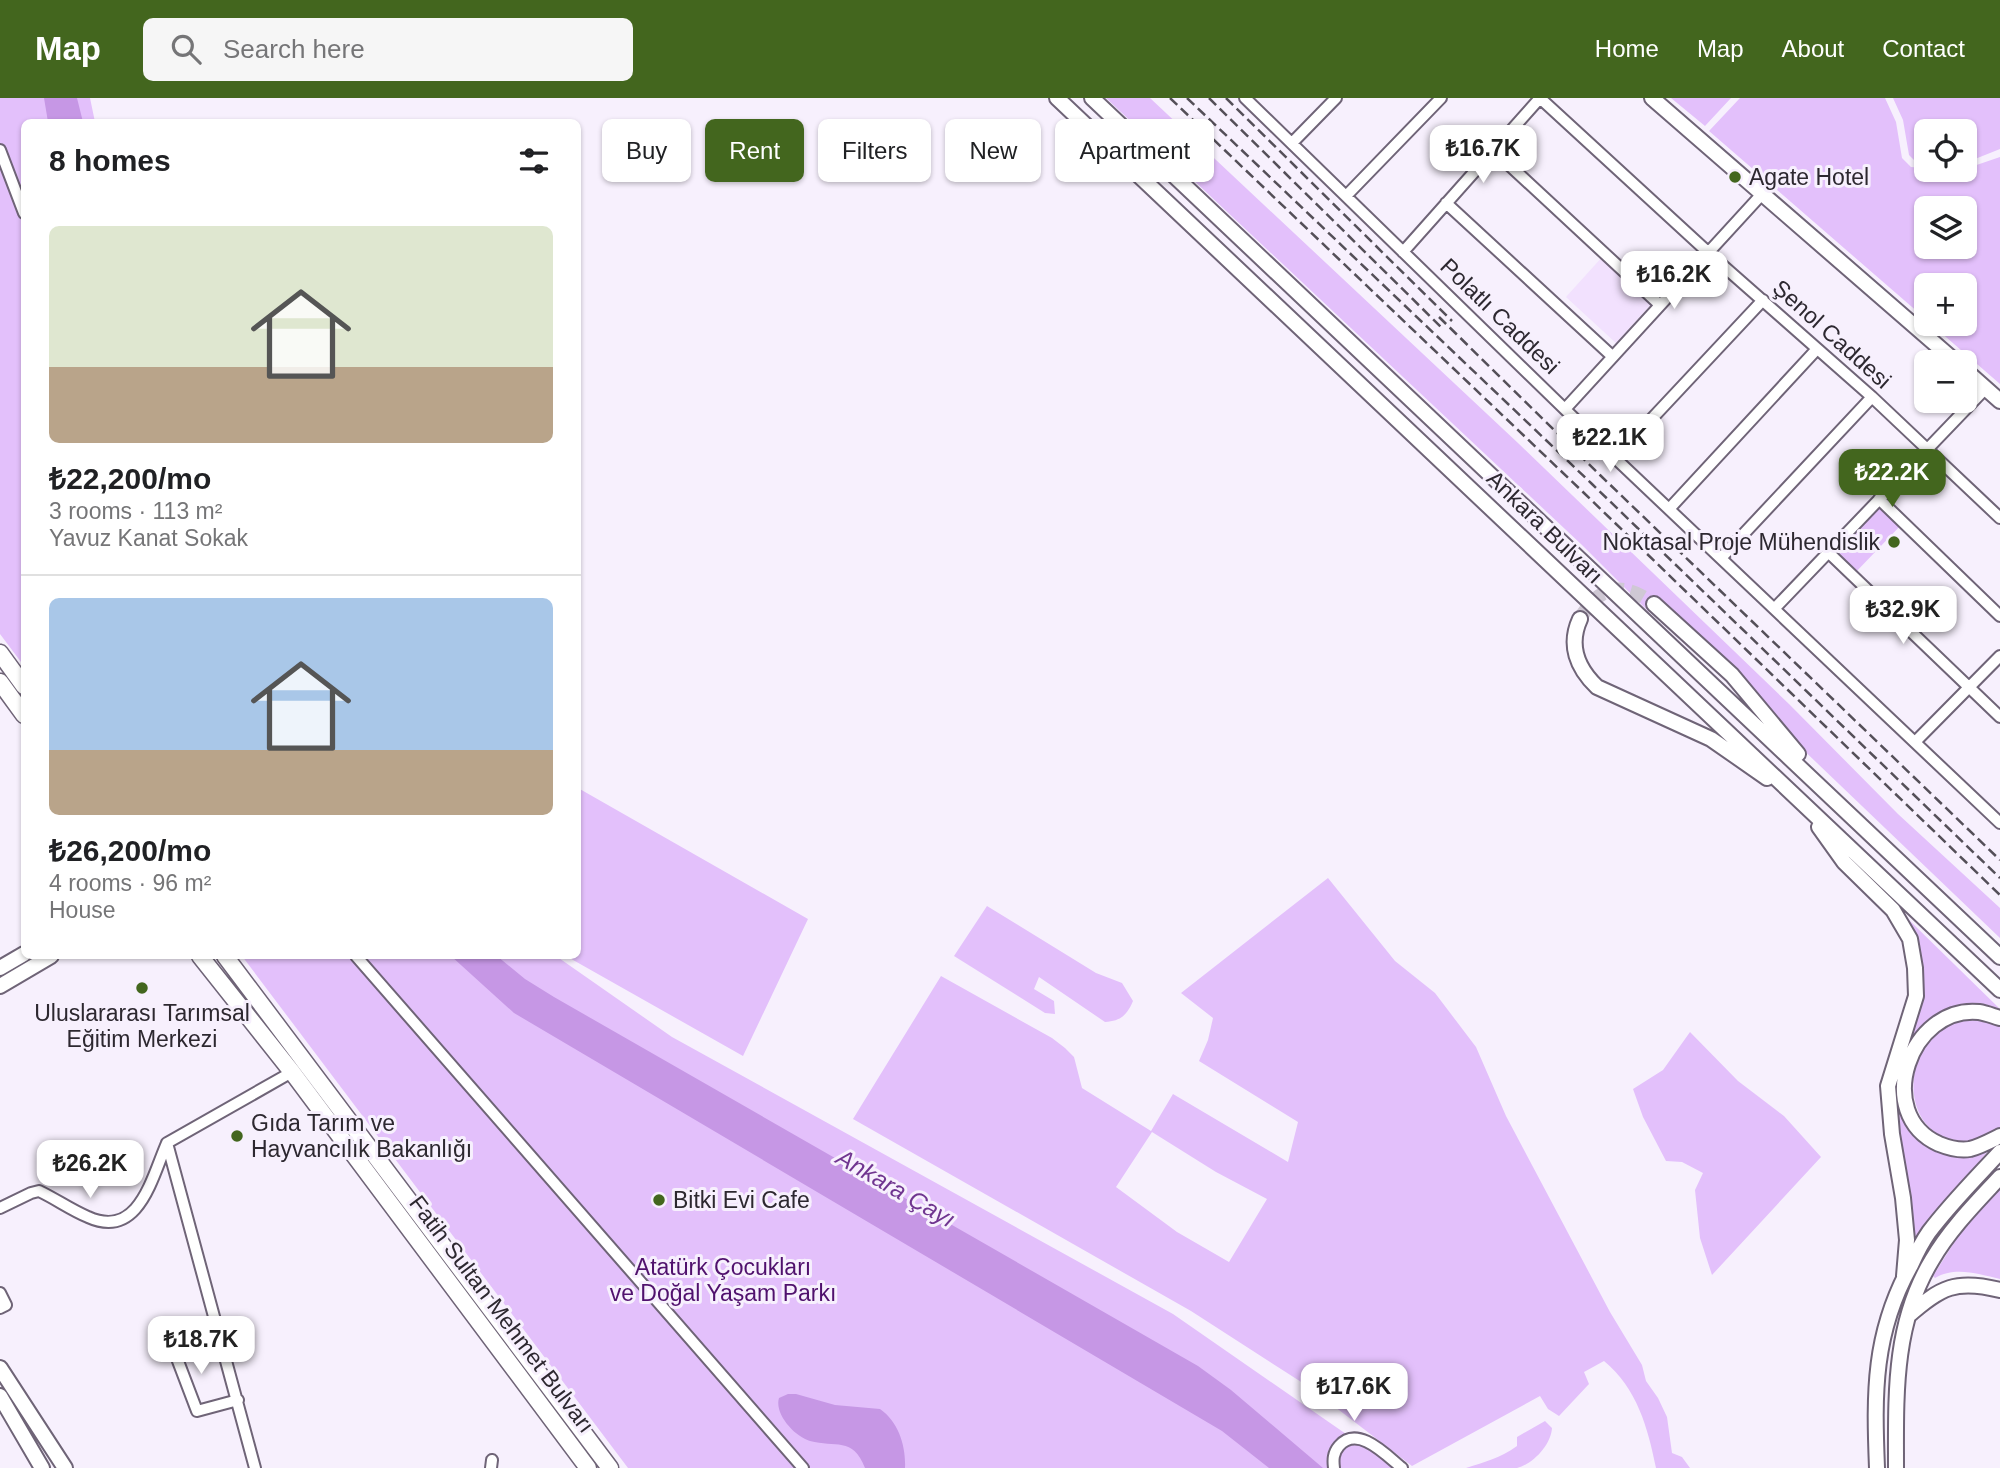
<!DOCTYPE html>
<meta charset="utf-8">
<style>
body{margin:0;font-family:Helvetica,sans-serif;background:#f6f6f6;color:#202124;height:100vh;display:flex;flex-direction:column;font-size:26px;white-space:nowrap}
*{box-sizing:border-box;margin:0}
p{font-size:23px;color:#757577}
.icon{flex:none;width:38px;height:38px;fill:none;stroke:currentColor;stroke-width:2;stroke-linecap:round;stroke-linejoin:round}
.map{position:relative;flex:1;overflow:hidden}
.side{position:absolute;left:21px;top:21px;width:560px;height:840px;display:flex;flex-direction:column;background:#fff;border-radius:10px;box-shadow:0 2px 5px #0004}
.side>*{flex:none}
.guide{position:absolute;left:602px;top:21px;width:665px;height:63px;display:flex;gap:14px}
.tools{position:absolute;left:1914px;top:21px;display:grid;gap:14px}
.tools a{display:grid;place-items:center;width:63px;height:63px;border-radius:10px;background:#fff;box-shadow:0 2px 5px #0004;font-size:35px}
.price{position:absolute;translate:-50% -60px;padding:0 16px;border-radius:14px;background:#fff;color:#222;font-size:23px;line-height:46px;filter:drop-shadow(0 2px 4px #0008)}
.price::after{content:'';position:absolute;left:50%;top:42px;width:21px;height:16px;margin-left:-10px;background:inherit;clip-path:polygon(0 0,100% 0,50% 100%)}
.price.on{background:#43661e;color:#fff}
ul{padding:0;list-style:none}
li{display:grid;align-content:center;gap:14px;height:371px;padding:0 28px}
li+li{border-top:2px solid #e0e0e0}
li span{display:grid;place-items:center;height:217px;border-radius:10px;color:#555}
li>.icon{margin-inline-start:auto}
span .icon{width:126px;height:126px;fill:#fffc;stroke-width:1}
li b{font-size:30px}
h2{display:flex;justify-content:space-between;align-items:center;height:84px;padding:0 28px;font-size:30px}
.tag{padding:0 24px;border-radius:10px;background:#fff;box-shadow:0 2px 5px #0004;font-size:24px;line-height:63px}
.tag.on{background:#43661e;color:#fff}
header{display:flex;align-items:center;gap:42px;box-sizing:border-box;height:98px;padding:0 35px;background:#43661e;color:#fff}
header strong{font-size:33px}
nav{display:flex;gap:38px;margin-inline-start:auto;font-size:24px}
.search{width:490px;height:63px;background:#f6f6f6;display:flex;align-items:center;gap:18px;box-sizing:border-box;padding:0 24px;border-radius:10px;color:#757577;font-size:26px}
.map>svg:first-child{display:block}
</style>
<header>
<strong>Map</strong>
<div class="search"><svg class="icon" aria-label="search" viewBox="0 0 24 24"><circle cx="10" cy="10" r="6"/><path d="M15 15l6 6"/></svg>Search here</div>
<nav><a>Home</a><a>Map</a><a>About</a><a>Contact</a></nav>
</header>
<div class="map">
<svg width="2000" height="1370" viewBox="0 0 2000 1370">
<rect width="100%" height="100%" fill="#f7f0fd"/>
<!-- built -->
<path fill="#f2e1fe" d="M 1604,157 L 1654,203 L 1616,245 L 1566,199 Z"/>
<!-- green -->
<path fill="#e3c0fb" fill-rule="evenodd" d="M 0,0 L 90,0 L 95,24 L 24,24 L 24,568 L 0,536 Z
M 1106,0 L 1150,0 L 1518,345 L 1789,606 L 1898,716 L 2000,810 L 2000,840 L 1794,643 L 1742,577 L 1654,506 L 1649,514 L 1582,447 Z
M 1671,0 L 1731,0 L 1705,28 Z
M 1740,0 L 1885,0 L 1896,24 L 1902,60 L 1911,69 L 1959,73 L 2000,59 L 2000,286 L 1931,226 L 1965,226 L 1965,187 L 1927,187 L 1927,222 L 1709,33 ZM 1927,110 L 1965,110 L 1965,149 L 1927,149 Z
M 1893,0 L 2000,0 L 2000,51 L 1965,65 L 1965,33 L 1927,33 L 1927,64 L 1914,62 L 1909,57 L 1903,22 Z
M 1879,401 L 1903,425 L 1853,477 L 1828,454 Z
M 578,690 L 808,821 L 743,958 L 566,858 L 578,858 Z
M 1328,780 L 1395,863 L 1435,895 L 1476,949 L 1506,1018 L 1610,1214 L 1642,1267 L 1646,1283 L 1658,1300 L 1667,1319 L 1672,1355 L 1682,1359 L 1690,1370 L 1656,1370 C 1648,1330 1637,1290 1604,1263 L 1584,1274 L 1589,1286 L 1559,1318 L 1548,1311 L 1540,1298 L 1412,1368 L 1309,1289 L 1191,1213 L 853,1021 L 941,878 L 1052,940 L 1065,950 L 1074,959 L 1082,990 L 1151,1033 L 1173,996 L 1288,1064 L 1298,1024 L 1199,963 L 1208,942 L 1213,920 L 1181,895 ZM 1152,1034 L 1216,1074 L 1267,1101 L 1229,1164 L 1177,1134 L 1116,1089 Z
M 987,808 L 1096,875 L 1122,885 L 1133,903 C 1127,917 1121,923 1105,924 L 1039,879 L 1034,891 L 1054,903 L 1055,916 L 1045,915 L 954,858 Z
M 1909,822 L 2000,911 L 1998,913 C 1928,888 1870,975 1913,1033 C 1920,1042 1926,1051 1937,1052 C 1952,1055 1971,1051 1986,1050 L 1988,1053 L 1913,1144 L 1910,1103 L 1892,989 L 1920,893 L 1922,866 L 1908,825 Z
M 242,858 L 556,858 L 672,939 L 1173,1216 L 1395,1370 L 628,1370 Z
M 1964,920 L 1986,920 L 2000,924 L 2000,1032 C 1992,1036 1980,1045 1971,1047 C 1963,1049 1953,1044 1945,1040 C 1908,1025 1905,973 1928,943 C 1937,931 1950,926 1964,920 Z
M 1690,934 L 1738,983 L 1784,1018 L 1821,1059 L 1712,1177 L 1700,1140 L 1695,1092 L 1703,1075 L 1682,1064 L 1666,1063 L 1643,1019 L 1633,991 L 1663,972 Z
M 2000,1087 L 2000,1181 C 1979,1176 1955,1168 1935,1180 L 1933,1178 L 1960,1135 Z
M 1545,1323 L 1552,1330 C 1551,1347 1533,1366 1517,1370 C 1504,1370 1480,1370 1466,1370 C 1485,1364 1500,1360 1517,1348 L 1517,1339 Z"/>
<!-- water -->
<path fill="#c697e5" d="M 44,0 L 77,0 L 83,24 L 48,24 Z
M 451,858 L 497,858 L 525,881 L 554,899 L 1198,1268 L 1231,1292 L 1323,1370 L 1269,1370 L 1222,1333 L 514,915 Z
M 788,1296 L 796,1296 L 835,1307 L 880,1311 C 899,1324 906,1349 905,1370 L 865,1370 C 853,1338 835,1350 810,1343 C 795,1339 774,1316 779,1300 Z"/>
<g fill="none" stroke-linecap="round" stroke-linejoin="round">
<!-- major-tunnel -->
<path stroke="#cfc8d4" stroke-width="14" stroke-dasharray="14 7" stroke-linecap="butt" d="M 1580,521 C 1599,487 1623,483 1654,506"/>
<!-- minor casing -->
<g stroke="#6f6477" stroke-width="14">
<path id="minor" d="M 1245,0 L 1615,360 L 2000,725
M 1540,0 L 1712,158 L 1872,299 L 2000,420
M 1292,45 L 1336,0
M 0,52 L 24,115
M 1493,52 L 1659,206
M 1346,98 L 1441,0
M 1446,105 L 1612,258
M 1403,154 L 1540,0
M 1565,311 L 1762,96
M 1615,360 L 1763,202
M 1879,401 L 2000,518
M 1670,410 L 1817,251
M 1828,454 L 2000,619
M 1722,459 L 1872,299
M 1775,510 L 1986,290
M 1915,644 L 2000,558
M 356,858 L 803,1370
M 0,1110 L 31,1095 L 39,1093 C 56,1101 71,1112 88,1119 C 139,1142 152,1079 167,1045
M 0,1195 L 6,1207 L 0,1210
M 170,1242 L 197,1313 L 238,1302
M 255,1370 L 167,1045 L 292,974
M 491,1370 L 492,1362
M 1334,1370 C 1333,1362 1333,1355 1339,1348 C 1358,1326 1387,1358 1402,1370"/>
</g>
<!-- major casing -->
<g stroke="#6f6477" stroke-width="18">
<path id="major" d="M 1057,0 L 2000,892
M 1092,0 L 2000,859
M 1652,0 L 1956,264
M 1965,272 L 2000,303
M 1654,506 L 1732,577 L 1798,656
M 1580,521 C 1568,547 1577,570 1597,589 L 1711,641 L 1767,680
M 1819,729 L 1844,764 L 1893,812 L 1910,841 L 1915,870 L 1916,898 L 1888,988 L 1892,1036 L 1903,1100 L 1907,1142 L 1904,1178
M 0,870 L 24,856
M 0,888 L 51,858
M 2000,920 C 1993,918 1986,915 1979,914 C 1910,907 1872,1016 1939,1046 C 1949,1050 1959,1053 1970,1051 C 1981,1048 1990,1043 2000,1038
M 1908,1218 C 1941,1189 1956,1181 2000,1192
M 0,1270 L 65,1370
M 0,1298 L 42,1370
M 1877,1370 C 1874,1295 1873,1235 1911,1167 C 1916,1156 1922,1144 1929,1134 C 1950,1106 1976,1080 2000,1054
M 1896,1370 C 1896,1298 1893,1226 1932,1162 C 1950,1131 1976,1105 2000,1079"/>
</g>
<!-- highway casing -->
<g stroke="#6f6477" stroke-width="19">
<path id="highway" d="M 0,555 L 24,588
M 0,584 L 24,617
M 200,858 L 292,974 L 588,1370
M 225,858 L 610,1370"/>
</g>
<!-- minor -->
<use href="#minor" stroke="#fff" stroke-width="10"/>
<!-- major -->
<use href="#major" stroke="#fff" stroke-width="14"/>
<!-- highway -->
<use href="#highway" stroke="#fff" stroke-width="16"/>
<!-- rail -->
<path stroke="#544f58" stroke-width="2.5" stroke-dasharray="10 5" stroke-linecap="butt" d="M 1170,0 L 1584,395 L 2000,797
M 1187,0 L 1592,386 L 2000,780
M 1209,0 L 1442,230
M 1226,0 L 1452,223
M 1439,219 L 1600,377 L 2000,762"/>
</g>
<!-- markers -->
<g fill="#43661e" stroke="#f7f0fd" stroke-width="2.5">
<circle cx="1735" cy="79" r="7"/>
<circle cx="1894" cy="444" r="7"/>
<circle cx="142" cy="890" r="7"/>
<circle cx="237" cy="1038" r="7"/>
<circle cx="659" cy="1102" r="7"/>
</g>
<g text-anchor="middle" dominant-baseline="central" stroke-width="6" stroke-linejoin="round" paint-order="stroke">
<!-- poi labels -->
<g font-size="23" fill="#2d2830" stroke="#f7f0fd" text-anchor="start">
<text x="1749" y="79">Agate Hotel</text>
<text x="1880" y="444" text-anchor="end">Noktasal Proje Mühendislik</text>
<text x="142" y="915" text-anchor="middle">Uluslararası Tarımsal<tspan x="142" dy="26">Eğitim Merkezi</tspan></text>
<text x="251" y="1025">Gıda Tarım ve<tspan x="251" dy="26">Hayvancılık Bakanlığı</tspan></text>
<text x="673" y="1102">Bitki Evi Cafe</text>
</g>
<!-- street labels -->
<g font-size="23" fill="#2d2830" stroke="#f7f0fd">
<text transform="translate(1500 218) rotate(44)">Polatlı Caddesi</text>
<text transform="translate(1832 236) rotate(42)">Şenol Caddesi</text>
<text transform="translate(1545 429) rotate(44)">Ankara Bulvarı</text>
<text transform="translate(502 1216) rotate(53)">Fatih Sultan Mehmet Bulvarı</text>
</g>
<!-- park labels -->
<g font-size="23" fill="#50116d" stroke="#f7f0fd">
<text x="723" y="1169">Atatürk Çocukları<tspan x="723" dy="26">ve Doğal Yaşam Parkı</tspan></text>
</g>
<!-- water labels -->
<g font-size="24" font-style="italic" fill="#703590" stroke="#f7f0fd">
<text transform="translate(896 1090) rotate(30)">Ankara Çayı</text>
</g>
</g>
</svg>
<div class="tools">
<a><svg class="icon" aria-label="locate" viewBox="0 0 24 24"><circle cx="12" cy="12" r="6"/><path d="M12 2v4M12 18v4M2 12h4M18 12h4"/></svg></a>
<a><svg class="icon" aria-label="layers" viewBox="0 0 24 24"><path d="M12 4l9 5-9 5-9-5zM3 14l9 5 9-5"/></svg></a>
<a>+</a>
<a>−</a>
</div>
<b class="price" style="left:1483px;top:87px">₺16.7K</b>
<b class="price" style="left:1674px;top:213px">₺16.2K</b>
<b class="price" style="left:1610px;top:376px">₺22.1K</b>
<b class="price on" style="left:1892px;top:411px">₺22.2K</b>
<b class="price" style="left:1903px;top:548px">₺32.9K</b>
<b class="price" style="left:90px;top:1102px">₺26.2K</b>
<b class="price" style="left:201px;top:1278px">₺18.7K</b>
<b class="price" style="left:1354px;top:1325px">₺17.6K</b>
<div class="guide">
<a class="tag">Buy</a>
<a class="tag on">Rent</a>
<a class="tag">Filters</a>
<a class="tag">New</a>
<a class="tag">Apartment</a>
</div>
<section class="side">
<h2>8 homes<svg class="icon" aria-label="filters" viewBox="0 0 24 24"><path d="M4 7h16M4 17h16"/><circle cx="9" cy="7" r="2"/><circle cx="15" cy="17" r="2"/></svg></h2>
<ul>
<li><span style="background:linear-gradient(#dfe7d0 65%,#b9a48a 0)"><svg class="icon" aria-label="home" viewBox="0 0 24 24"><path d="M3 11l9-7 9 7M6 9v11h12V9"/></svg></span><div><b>₺22,200/mo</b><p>3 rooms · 113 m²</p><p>Yavuz Kanat Sokak</p></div></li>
<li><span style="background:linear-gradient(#a9c7e8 70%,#b9a48a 0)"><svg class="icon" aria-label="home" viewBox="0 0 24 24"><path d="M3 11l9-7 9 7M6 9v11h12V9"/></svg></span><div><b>₺26,200/mo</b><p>4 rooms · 96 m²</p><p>House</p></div></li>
</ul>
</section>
</div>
